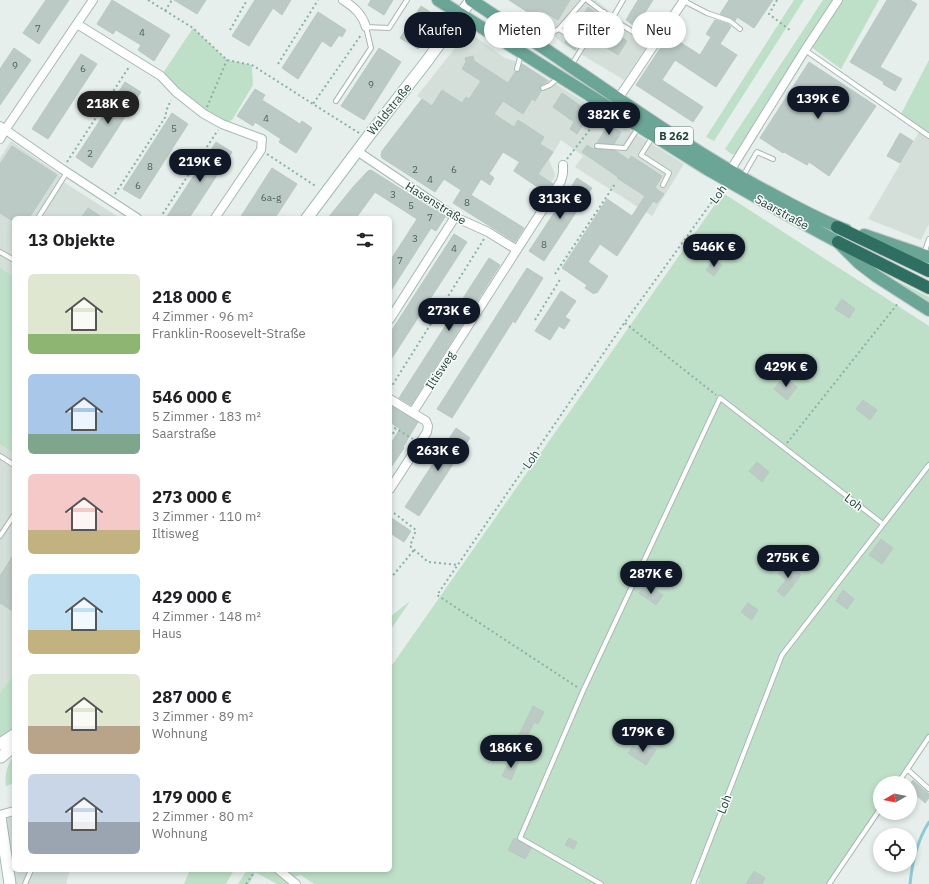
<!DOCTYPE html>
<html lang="de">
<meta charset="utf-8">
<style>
body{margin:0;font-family:"IBM Plex Sans",sans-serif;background:#f2f2f2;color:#202124;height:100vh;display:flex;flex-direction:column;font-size:15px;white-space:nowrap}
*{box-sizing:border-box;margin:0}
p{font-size:13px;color:#757577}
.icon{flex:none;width:22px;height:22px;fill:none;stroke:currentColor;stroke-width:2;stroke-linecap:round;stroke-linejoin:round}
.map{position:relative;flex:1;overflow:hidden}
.panel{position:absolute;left:12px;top:216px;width:380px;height:656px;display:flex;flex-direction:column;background:#fff;border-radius:6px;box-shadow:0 2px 6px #0003}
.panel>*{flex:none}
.banner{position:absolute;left:404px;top:12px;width:380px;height:36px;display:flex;gap:8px}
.needle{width:26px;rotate:261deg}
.fabs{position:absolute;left:873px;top:776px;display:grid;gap:8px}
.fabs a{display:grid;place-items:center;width:44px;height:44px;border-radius:50%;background:#fff;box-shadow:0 2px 6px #0003;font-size:20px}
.price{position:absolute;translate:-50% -34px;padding:0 9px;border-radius:14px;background:#111827;color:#fff;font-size:13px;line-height:26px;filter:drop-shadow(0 1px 2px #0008)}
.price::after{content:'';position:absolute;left:50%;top:24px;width:12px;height:9px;margin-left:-6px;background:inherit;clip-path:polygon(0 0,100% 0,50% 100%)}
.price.active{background:#222;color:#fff}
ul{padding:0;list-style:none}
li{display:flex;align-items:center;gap:12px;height:100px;padding:0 16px}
li span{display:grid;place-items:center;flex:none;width:112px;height:80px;border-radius:6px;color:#555}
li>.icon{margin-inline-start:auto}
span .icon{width:48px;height:48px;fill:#fffc;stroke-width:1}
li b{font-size:17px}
h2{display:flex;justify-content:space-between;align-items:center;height:48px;padding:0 16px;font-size:17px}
.chip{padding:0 14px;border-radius:18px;background:#fff;box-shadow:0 2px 6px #0003;font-size:14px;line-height:36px}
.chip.active{background:#111827;color:#fff}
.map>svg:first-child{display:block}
</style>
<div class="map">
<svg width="929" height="884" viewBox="0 0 929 884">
<rect width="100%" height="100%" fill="#e6efeb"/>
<!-- built -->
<path fill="#d4dfda" d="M 550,0 L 596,0 L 614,15 L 651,40 L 624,80 L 564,44 L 536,22 Z
M 469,35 L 473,35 L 505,58 L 522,63 L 684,164 L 652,216 L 575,167 L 583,156 L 561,140 L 549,160 L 555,174 L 554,178 L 545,193 L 513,171 L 518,162 L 417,96 L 463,38 Z
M 919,132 L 929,139 L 929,224 L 921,240 L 868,219 Z
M 11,141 L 59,174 L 62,181 L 120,218 L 14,218 L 14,674 L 0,693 L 0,158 Z
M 14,815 L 14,870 L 70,870 L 66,884 L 15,884 L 6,818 Z"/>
<!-- green -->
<path fill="#bfe0c8" d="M 794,0 L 804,0 L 714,141 L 706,137 Z
M 823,0 L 834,0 L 737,155 L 731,154 L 725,149 Z
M 842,0 L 879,0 L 841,69 L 811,47 Z
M 193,28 L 227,60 L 252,65 L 253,85 L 232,120 L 222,124 L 161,76 Z
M 929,60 L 929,133 L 901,114 Z
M 723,193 L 929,326 L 929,734 L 896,783 L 880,783 L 880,807 L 828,884 L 698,884 L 700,879 L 693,875 L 690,884 L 314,884 L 301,875 L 292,877 L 286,870 L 390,870 L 390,668 Z
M 0,268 L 14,277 L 14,453 L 0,444 Z
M 897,281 L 929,297 L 929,302 L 896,283 Z
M 410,601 L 390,631 L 390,617 Z
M 14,674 L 14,728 L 7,734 L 0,738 L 0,693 Z
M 14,755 L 14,783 L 6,786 C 4,777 8,762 14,755 Z
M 190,870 L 234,870 L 226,884 L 184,884 Z
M 247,870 L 272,870 L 290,884 L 277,884 L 255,872 L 249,884 L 238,884 Z"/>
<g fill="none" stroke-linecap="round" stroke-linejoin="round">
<!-- stream -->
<path stroke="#8ec9d4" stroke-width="3" d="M 910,884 C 912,864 918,839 929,822"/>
</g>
<!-- building -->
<path fill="#bbcac4" stroke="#b8c9c2" d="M 46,0 L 69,0 L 39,44 L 23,33 Z
M 112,0 L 170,35 L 154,61 L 138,50 L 141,45 L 116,30 L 113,34 L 97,24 Z
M 174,0 L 206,0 L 197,14 Z
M 255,0 L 291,0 L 282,15 L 273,8 L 249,46 L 232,36 Z
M 371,0 L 393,0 L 384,15 L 368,5 Z
M 509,0 L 570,0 L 558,20 L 543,11 L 538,19 Z
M 638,0 L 653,0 L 636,27 L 626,20 Z
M 729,0 L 773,0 L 754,28 L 737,17 L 735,21 L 731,18 L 720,14 Z
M 887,0 L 910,0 L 917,4 L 880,67 L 902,79 L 895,91 L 883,84 L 884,82 L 850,62 Z
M 421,6 L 439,18 L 418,49 L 400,38 Z
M 588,7 L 598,14 L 582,40 L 571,33 Z
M 318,12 L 346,30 L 342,37 L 339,35 L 331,47 L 322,41 L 298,79 L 282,68 Z
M 715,20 L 728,24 L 731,27 L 720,44 L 737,55 L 716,87 L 675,60 L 662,80 L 703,107 L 693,122 L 636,85 L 669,35 L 700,55 L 711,37 L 706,34 Z
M 601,24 L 627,41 L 618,55 L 592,38 Z
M 567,38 L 578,45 L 575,50 L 565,43 Z
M 14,48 L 31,60 L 0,105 L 0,69 Z
M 379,48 L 401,62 L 364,120 L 341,106 Z
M 81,54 L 97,64 L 48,139 L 32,129 Z
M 473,56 L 474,61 L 508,83 L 515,72 L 520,71 L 522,64 L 548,81 L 540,86 L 540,88 L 541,91 L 535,101 L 532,99 L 523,114 L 503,101 L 494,114 L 514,127 L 518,120 L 544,137 L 540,144 L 553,152 L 538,174 L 553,184 L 547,193 L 514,171 L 520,162 L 503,152 L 489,174 L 494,178 L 490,185 L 481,179 L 471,195 L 524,228 L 515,242 L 453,203 L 461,190 L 444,179 L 435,192 L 382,158 L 381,155 L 382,151 L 422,99 L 432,106 L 442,90 L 462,103 L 466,97 L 469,99 L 481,81 L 462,69 L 466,62 L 465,58 Z
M 809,62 L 876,106 L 829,176 L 809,162 L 807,165 L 784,152 L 783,153 L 760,138 Z
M 125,82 L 141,92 L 92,168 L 76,157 Z
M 255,89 L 265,95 L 262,100 L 300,124 L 302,121 L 312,128 L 296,153 L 279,142 L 281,139 L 255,122 L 253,126 L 237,116 Z
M 562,93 L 591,113 L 577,134 L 570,129 L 574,122 L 553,107 Z
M 172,113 L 188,124 L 140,199 L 123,189 Z
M 608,125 L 621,132 L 614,144 L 597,143 Z
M 900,133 L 913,141 L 900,163 L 887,156 Z
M 216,142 L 232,152 L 195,209 L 189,218 L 166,218 Z
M 587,145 L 593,149 L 594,148 L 597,149 L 616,151 L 629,160 L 631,156 L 662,176 L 655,188 L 664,194 L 657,203 L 653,201 L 617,256 L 600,244 L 588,262 L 608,276 L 597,293 L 595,292 L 594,294 L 585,288 L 587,285 L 562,268 L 607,199 L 632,216 L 645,196 L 617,178 L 618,177 L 582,152 Z
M 12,146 L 57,175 L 29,218 L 14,218 L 14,222 L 0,213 L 0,164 Z
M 272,168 L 297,184 L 275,218 L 240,218 Z
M 371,170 L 445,217 L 436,231 L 431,228 L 390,292 L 390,261 L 417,219 L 375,192 L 356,218 L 328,218 L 353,187 L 368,171 Z
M 577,178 L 592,188 L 544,261 L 529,251 Z
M 88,208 L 103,218 L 81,218 Z
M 454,234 L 467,242 L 390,361 L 390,333 Z
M 489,258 L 500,265 L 411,405 L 399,398 Z
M 714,259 L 722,265 L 714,276 L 706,270 Z
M 527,268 L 543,278 L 515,323 L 513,321 L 452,418 L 437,409 Z
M 561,291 L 576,301 L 565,317 L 570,320 L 564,329 L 559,326 L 550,340 L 535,331 Z
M 842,299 L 855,309 L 849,318 L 835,309 Z
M 784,376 L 797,387 L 787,400 L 774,389 Z
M 863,400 L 877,410 L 870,420 L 856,409 Z
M 390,405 L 418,422 L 403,447 L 404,448 L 390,469 L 390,445 L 400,429 L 390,422 Z
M 456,428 L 470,438 L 419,516 L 405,507 Z
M 757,462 L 769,472 L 762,482 L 749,471 Z
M 390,517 L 411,531 L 404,542 L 390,533 Z
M 881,539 L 893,548 L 882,564 L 869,555 Z
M 14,554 L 14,612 L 0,603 L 0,576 Z
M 786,564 L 801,575 L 784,597 L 777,591 L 786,580 L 778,574 Z
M 645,586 L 654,592 L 655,590 L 663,595 L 656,605 L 639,593 Z
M 843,590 L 854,599 L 847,609 L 836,601 Z
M 748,603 L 758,610 L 752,620 L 741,612 Z
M 533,706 L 544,712 L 538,724 L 534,722 L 523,745 L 516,741 Z
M 642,741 L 656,750 L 646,765 L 628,753 L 633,746 L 637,749 Z
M 511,758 L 519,762 L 511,780 L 502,776 Z
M 913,780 L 929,794 L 929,798 L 925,803 L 910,789 L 910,784 Z
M 514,838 L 531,848 L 525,859 L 508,850 Z
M 569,838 L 577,842 L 574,849 L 565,845 Z
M 754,871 L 765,878 L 762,884 L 746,884 Z"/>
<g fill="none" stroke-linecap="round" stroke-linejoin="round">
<!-- lane casing -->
<g stroke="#a8b8b2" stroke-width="6">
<path id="lane" d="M 587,0 L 612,19 L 654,45
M 684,1 L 707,13 L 730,21 L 740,29
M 612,19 L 623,0
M 559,29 L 584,45
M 540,45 L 547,35 L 559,29 L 584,0
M 805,50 L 929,136
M 571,66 L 604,12
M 517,69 L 521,54
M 543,88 L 550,85 L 559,77
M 336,101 L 371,48 L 366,27 L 389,28 L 407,0
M 653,136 L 641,155 L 669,173 L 663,185
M 597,146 L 625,148 L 638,128
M 743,176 L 757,152 L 773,159
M 38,218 L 67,172
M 0,252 L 14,260
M 924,254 L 929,239
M 0,456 L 14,465
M 0,536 L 14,515
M 907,769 L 929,789
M 898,783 L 929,737
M 25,884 L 31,870
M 601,884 L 520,838 L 583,691 L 720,398 L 883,524
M 693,884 L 782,655 L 929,465
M 829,884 L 880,809"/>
</g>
<!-- street casing -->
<g stroke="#a8b8b2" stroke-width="10">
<path id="street" d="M 343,0 C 354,7 362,14 366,27
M 77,24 L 161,76 L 176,92 L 204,114 L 222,124 L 262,139 L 261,150 L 215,218
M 618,99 L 684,0
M 0,126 L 62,169 L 137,218
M 0,139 L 5,130 L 93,0
M 357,151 L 455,217 L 488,232 L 517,250
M 730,171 L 805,50 L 838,0
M 390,319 L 455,217
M 390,399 L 426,421 L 428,426 L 427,432 L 390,489
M 413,412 L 561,181 L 563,173 L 563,165
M 0,815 L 14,811
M 279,870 L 296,884"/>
</g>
<!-- secondary casing -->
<g stroke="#a4bbb3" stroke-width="13">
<path id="secondary" d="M 307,218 L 367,138 L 427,61 L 471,0
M 0,744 L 14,735
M 1,757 L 14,746
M 0,817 L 10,884"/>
</g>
<!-- primary casing -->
<g stroke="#c2cac8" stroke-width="14">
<path id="primary" d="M 438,0 L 707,169 L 786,214 L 838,242 L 859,263 L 876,276 L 929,310
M 471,0 C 504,22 537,43 570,66 C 634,109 696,153 764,190 C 791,204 818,220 846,230
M 864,235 L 929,257"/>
</g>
<!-- highway casing -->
<g stroke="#c2cac8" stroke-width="14">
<path id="highway" d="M 837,227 L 929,271
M 838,242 L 929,288"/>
</g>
<!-- path -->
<path stroke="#86b3a5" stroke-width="2" stroke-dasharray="2 3" stroke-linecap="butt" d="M 148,0 L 193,28 L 227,60 L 252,65 L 313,104
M 777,0 L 769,14 L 791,31
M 165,11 L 172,0
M 230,30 L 247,0
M 278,64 L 318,0
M 207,107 L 227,60
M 359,133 L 313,104 L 361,35
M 267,154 L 317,187
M 567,159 L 601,115
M 67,162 L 129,67
M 115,194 L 166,116 L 166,111 L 171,100
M 160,218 L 218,130
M 555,274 L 615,184
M 535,320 L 561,278
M 625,323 L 716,395
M 390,389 L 484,239
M 390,425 L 413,439
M 390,438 L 396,429
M 787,443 L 899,302
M 390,510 L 416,530 L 410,546 L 428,562 L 458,565
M 390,579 L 414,550
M 577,687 L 437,595 L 625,322 L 722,188
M 246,884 L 256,870"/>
<!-- lane -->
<use href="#lane" stroke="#fff" stroke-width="4"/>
<!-- street -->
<use href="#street" stroke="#fff" stroke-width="8"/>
<!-- secondary -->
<use href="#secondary" stroke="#fff" stroke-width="11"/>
<!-- primary -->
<use href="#primary" stroke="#6aa596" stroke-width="12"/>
<!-- highway -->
<use href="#highway" stroke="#2f6f62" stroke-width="12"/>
</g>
<g text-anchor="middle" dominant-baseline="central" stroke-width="3" stroke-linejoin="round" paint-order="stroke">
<!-- number labels -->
<g font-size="10" fill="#4a645c">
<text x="38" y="28">7</text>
<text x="142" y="32">4</text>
<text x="15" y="65">9</text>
<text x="83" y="68">6</text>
<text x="371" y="84">9</text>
<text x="266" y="118">4</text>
<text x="174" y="128">5</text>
<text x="90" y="153">2</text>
<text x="150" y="166">8</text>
<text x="415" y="169">2</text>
<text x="454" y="169">6</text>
<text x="430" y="179">4</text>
<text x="138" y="185">6</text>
<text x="393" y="194">3</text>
<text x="271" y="197">6a-g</text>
<text x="467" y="202">8</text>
<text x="411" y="205">5</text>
<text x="430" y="217">7</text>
<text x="415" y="238">3</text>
<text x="544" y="244">8</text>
<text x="454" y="248">4</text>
<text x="400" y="260">7</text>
</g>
<!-- shield labels -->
<rect fill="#f7fbf9" stroke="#637a73" stroke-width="1" x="655" y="127" width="38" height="18" rx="3"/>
<g font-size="11" font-weight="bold" fill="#24423a">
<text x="674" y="136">B 262</text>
</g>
<!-- street labels -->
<g font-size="12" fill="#24423a" stroke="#f7fbf9">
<text transform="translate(389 109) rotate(-51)">Waldstraße</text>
<text transform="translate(718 194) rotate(-54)">Loh</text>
<text transform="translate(436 203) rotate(32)">Hasenstraße</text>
<text transform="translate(782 212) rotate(29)">Saarstraße</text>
<text transform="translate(440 370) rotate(-57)">Iltisweg</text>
<text transform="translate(531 459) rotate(-55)">Loh</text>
<text transform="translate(854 502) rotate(38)">Loh</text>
<text transform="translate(724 804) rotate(-69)">Loh</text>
</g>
</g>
</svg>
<div class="fabs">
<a><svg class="needle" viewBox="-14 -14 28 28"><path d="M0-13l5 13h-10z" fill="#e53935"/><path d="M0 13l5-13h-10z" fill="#757577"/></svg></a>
<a><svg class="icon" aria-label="locate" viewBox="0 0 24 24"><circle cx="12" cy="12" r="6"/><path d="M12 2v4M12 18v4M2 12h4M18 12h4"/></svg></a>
</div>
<b class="price" style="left:818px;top:120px">139K €</b>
<b class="price active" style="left:108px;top:125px">218K €</b>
<b class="price" style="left:609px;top:136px">382K €</b>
<b class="price" style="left:200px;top:183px">219K €</b>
<b class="price" style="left:560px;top:220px">313K €</b>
<b class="price" style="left:714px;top:268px">546K €</b>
<b class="price" style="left:449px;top:332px">273K €</b>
<b class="price" style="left:786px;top:388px">429K €</b>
<b class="price" style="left:438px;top:472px">263K €</b>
<b class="price" style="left:788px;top:579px">275K €</b>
<b class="price" style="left:651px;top:595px">287K €</b>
<b class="price" style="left:643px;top:753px">179K €</b>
<b class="price" style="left:511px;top:769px">186K €</b>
<div class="banner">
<a class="chip active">Kaufen</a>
<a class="chip">Mieten</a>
<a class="chip">Filter</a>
<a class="chip">Neu</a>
</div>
<section class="panel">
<h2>13 Objekte<svg class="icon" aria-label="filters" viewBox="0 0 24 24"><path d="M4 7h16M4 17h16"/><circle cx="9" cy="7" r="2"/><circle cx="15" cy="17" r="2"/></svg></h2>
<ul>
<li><span style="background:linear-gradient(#dfe7d0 75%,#8fb573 0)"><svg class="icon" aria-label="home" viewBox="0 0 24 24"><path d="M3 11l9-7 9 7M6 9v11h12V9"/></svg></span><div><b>218 000 €</b><p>4 Zimmer · 96 m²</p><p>Franklin-Roosevelt-Straße</p></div></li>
<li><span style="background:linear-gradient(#a9c7e8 75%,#7fa58c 0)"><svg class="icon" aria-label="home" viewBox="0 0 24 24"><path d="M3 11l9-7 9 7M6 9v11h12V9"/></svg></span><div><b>546 000 €</b><p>5 Zimmer · 183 m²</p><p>Saarstraße</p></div></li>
<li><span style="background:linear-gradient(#f6c9c9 70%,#c2b280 0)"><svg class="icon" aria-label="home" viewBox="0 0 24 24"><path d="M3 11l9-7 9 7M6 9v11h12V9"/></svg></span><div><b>273 000 €</b><p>3 Zimmer · 110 m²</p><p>Iltisweg</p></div></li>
<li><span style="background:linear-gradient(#bfe0f5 70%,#c2b280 0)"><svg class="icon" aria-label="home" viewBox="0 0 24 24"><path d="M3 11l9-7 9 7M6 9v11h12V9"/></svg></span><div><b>429 000 €</b><p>4 Zimmer · 148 m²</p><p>Haus</p></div></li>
<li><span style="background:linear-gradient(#dfe7d0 65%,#b9a48a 0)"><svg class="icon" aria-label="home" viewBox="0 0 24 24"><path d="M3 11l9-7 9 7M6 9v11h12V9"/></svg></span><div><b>287 000 €</b><p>3 Zimmer · 89 m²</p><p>Wohnung</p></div></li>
<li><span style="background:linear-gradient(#c9d6e8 60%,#9aa5b1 0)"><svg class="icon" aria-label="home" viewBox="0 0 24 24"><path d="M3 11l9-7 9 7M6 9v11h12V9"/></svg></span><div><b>179 000 €</b><p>2 Zimmer · 80 m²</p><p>Wohnung</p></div></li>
</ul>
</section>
</div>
